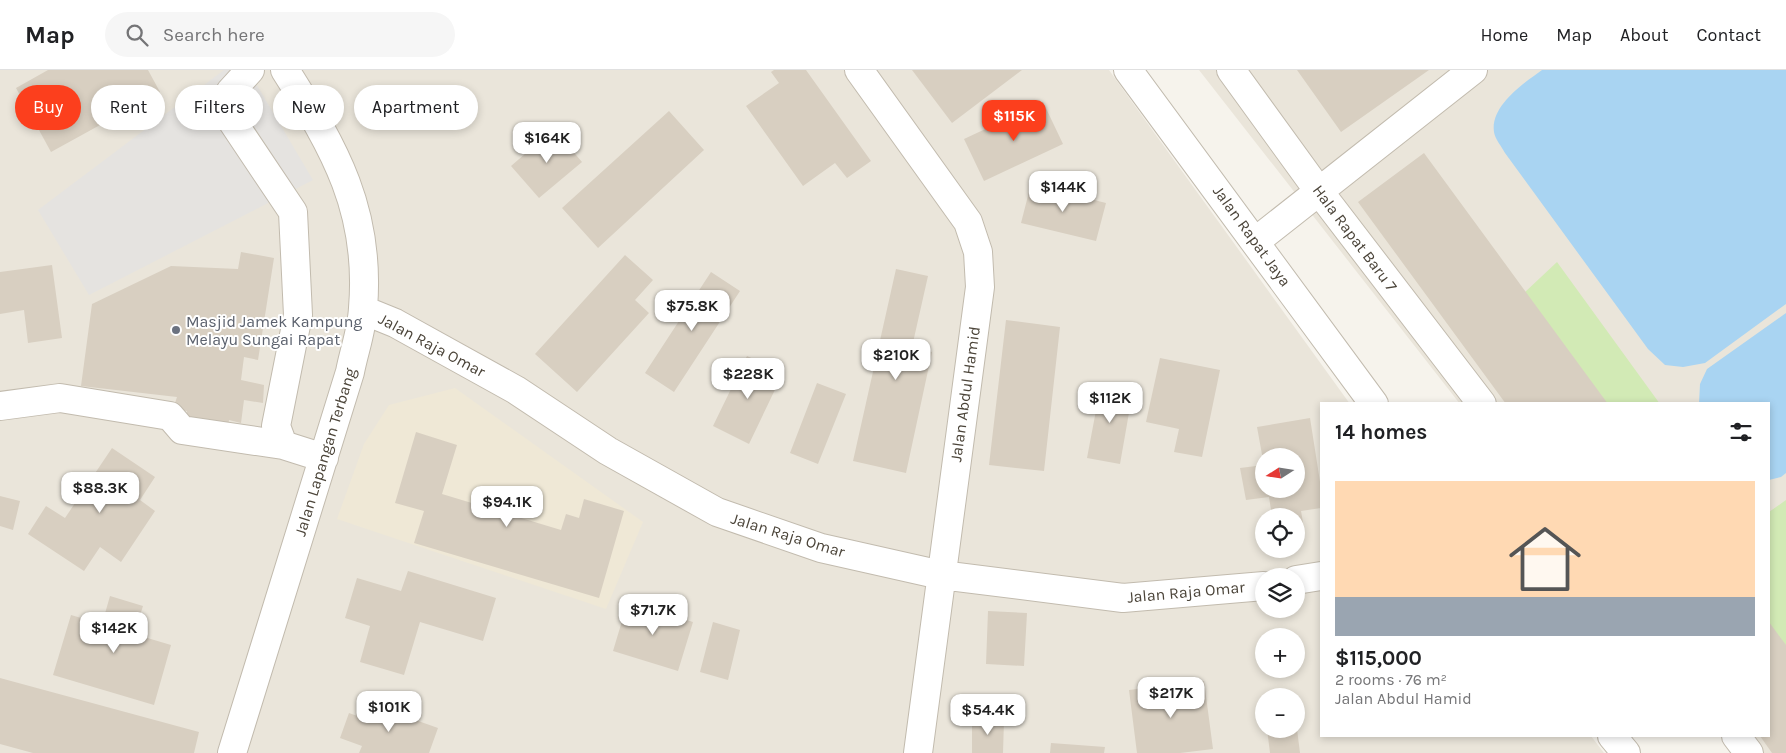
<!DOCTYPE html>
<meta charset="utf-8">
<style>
body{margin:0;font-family:Karla,sans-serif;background:#f6f6f6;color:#202124;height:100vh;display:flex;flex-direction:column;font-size:19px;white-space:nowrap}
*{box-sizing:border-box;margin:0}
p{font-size:16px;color:#757577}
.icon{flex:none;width:28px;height:28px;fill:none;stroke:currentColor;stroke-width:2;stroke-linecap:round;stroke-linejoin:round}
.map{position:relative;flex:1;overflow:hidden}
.details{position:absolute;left:1320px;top:332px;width:450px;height:335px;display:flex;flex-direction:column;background:#fff;border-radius:0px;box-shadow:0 2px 8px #0003}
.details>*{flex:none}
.guide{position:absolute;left:15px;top:15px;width:475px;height:45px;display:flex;gap:10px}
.needle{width:32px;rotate:258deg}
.tools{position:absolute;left:1255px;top:378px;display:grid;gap:10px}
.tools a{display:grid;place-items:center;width:50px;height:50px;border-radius:50%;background:#fff;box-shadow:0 2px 8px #0003;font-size:25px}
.price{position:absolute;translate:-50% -42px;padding:0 11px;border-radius:10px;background:#fff;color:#222;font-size:16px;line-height:32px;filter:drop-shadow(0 1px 2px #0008)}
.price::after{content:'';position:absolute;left:50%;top:30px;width:15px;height:11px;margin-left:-8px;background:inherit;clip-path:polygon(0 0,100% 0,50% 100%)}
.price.selected{background:#fc3f1d;color:#fff}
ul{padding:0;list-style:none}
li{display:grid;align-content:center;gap:10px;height:265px;padding:0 15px}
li+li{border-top:1px solid #e0e0e0}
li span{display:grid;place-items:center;height:155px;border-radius:0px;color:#555}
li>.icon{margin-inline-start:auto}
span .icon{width:90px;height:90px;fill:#fffc;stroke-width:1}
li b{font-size:21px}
h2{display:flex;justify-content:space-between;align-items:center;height:60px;padding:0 15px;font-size:21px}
.tag{padding:0 18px;border-radius:22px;background:#fff;box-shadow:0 2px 8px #0003;font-size:18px;line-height:45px}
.tag.selected{background:#fc3f1d;color:#fff}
header{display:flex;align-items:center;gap:30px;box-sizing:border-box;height:70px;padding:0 25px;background:#fff;border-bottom:1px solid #e0e0e0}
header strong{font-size:24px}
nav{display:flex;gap:28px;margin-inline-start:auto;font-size:18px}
.search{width:350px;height:45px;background:#f6f6f6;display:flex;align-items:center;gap:12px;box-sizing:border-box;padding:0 18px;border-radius:28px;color:#757577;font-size:19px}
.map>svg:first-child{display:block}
</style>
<header>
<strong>Map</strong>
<div class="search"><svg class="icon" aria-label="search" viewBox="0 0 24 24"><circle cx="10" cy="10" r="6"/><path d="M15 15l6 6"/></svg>Search here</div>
<nav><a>Home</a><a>Map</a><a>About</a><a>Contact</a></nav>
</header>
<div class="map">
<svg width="1786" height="683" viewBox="0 0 1786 683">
<rect width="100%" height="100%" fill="#f6f3ec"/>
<!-- residential -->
<path fill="#eae5da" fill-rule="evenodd" d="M 0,0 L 1109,0 L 1350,334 L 1321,334 L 1321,666 L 1591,666 L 1604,683 L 0,683 ZM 1264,386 L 1296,386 L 1296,419 L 1264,419 ZM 1264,446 L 1296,446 L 1296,479 L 1264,479 ZM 1264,506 L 1296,506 L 1296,539 L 1264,539 ZM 1264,566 L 1296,566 L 1296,599 L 1264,599 ZM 1264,626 L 1296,626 L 1296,659 L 1264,659 Z
M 1199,0 L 1786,0 L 1786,683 L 1736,683 L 1723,666 L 1769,666 L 1769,334 L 1460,334 Z"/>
<!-- education -->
<path fill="#efe8d6" d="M 455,318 L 643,452 L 606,539 L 337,449 L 364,374 L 389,335 Z"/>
<!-- green -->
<path fill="#d2eab5" d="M 1557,192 L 1660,334 L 1524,334 L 1475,269 Z
M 1786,430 L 1786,682 L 1769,659 L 1769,442 Z"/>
<!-- parking -->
<path fill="#e5e3e0" d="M 224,0 L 248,0 L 313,110 L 89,225 L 38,140 Z"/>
<!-- water -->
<path fill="#a9d4f2" d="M 1542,0 L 1786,0 L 1786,234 L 1705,293 L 1683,297 L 1665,295 L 1648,279 L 1505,83 C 1502,77 1495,69 1494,62 C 1490,36 1524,13 1542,0 Z
M 1786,243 L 1786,403 L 1781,407 L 1769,410 L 1769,334 L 1699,334 L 1700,314 L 1707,299 Z"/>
<!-- building -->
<path fill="#d8cfc1" d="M 48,0 L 148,0 L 160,22 L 51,82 L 16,18 Z
M 774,0 L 806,0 L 871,91 L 847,108 L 835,93 L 803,116 L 746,36 L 779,13 L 771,2 Z
M 912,0 L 1022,0 L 952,53 Z
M 1297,0 L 1429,0 L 1341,62 Z
M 1043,32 L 1063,74 L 984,111 L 964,69 Z
M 669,41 L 704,80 L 598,178 L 562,138 Z
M 554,59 L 582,92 L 539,128 L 511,96 Z
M 1424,83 L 1608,334 L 1506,334 L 1358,132 Z
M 1031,114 L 1106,133 L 1096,171 L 1021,153 Z
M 241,182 L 274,188 L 258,290 L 244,287 L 241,310 L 264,315 L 263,333 L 244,330 L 241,353 L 229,350 L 227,365 L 185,355 L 187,341 L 173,339 L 177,327 L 81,316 L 92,234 L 171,196 L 238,199 Z
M 625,185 L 653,210 L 635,230 L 649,243 L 577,322 L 535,284 Z
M 52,195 L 62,268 L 28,273 L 24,240 L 0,244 L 0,202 Z
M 896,199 L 928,206 L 912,277 L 932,282 L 906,403 L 853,391 Z
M 711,202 L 740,221 L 674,322 L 645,303 Z
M 1006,250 L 1060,257 L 1044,401 L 989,395 Z
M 747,286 L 783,303 L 749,374 L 713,356 Z
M 1160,288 L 1220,300 L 1202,387 L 1174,382 L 1179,359 L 1146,352 Z
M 817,313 L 846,324 L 818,394 L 790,383 Z
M 1101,314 L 1133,320 L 1120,394 L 1087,388 Z
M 1310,348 L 1321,418 L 1321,438 L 1301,441 L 1304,458 L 1296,459 L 1296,446 L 1272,446 L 1269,427 L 1246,430 L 1240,398 L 1264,395 L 1264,419 L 1296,419 L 1296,386 L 1264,386 L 1263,390 L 1257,357 Z
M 416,362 L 457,375 L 442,424 L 561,460 L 566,444 L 579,448 L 584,429 L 624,441 L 599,528 L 414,473 L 424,441 L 395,433 Z
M 112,378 L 155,407 L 140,430 L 155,441 L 121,492 L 100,477 L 84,501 L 28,464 L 46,436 L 65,448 Z
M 0,426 L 20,431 L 13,460 L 0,456 Z
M 408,501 L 496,528 L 483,571 L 420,552 L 404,605 L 360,592 L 370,556 L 345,548 L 357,508 L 401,521 Z
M 110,526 L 143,536 L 134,564 L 171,575 L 154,635 L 53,605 L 71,545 L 102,554 Z
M 628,531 L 693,552 L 678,601 L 613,581 Z
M 988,541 L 1027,543 L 1024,596 L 986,594 Z
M 713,552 L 740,560 L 728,610 L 700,602 Z
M 1769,552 L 1786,575 L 1786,683 L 1772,683 L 1760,666 L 1769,666 Z
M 0,608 L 199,662 L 194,683 L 33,683 L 0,674 Z
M 1204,611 L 1213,679 L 1180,683 L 1137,683 L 1129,620 Z
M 376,636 L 438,658 L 429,683 L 359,683 L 362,676 L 340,668 L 349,643 L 371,651 Z
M 972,649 L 1004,650 L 1003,683 L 972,683 Z
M 1267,659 L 1297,659 L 1300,683 L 1270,683 Z
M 1051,673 L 1105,677 L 1104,683 L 1050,683 Z"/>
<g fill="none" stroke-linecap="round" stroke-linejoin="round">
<!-- minor casing -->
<g stroke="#c2bbae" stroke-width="30">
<path id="minor" d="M 250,0 L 230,22 L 228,45 L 293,142 L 298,245 L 276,356 L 283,375 L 324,388
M 859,0 L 968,152 L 978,182 L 980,217 L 918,683
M 1128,0 L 1374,334
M 1231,0 L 1318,120 L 1482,334
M 1256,171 L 1473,0
M 363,240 L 395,253 L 516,320 L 608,381 L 717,442 L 821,478 L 941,505 L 1123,528 L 1264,516
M 0,336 L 60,328 L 170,346 L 182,360 L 283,375
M 1296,510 L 1321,506
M 1612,666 L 1626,683
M 1736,666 L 1749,683
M 232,683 L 350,302 C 354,281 362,260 363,238 C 371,141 335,79 285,0"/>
</g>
<!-- minor -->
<use href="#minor" stroke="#fff" stroke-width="28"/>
</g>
<!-- markers -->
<circle fill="#6b7280" stroke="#fff" stroke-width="2" cx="176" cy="260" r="5"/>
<g text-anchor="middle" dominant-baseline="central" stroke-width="4" stroke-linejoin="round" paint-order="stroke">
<!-- street labels -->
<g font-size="16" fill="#4b4439" stroke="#fff">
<text transform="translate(1252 166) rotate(54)">Jalan Rapat Jaya</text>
<text transform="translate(1355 168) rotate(53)">Hala Rapat Baru 7</text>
<text transform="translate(432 275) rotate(28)">Jalan Raja Omar</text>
<text transform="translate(965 324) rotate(-82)">Jalan Abdul Hamid</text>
<text transform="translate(325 382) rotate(-73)">Jalan Lapangan Terbang</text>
<text transform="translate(788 465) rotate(17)">Jalan Raja Omar</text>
<text transform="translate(1186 522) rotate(-5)">Jalan Raja Omar</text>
</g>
<!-- worship labels -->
<g font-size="16" fill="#5b616d" stroke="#fff" text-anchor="start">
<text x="186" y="251">Masjid Jamek Kampung<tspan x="186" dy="18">Melayu Sungai Rapat</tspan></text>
</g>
</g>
</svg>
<div class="tools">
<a><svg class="needle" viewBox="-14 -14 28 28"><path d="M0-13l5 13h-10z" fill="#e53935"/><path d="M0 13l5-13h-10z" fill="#757577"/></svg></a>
<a><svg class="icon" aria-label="locate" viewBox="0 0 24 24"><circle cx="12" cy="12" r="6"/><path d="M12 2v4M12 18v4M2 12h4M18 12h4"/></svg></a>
<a><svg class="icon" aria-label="layers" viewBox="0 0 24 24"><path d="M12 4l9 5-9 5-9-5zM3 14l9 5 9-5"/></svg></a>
<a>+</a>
<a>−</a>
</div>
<b class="price selected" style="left:1014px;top:72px">$115K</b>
<b class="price" style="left:547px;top:94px">$164K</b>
<b class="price" style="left:1063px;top:143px">$144K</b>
<b class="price" style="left:692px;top:262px">$75.8K</b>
<b class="price" style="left:896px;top:311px">$210K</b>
<b class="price" style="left:748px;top:330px">$228K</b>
<b class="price" style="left:1110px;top:354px">$112K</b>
<b class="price" style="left:100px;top:444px">$88.3K</b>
<b class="price" style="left:507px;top:458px">$94.1K</b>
<b class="price" style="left:653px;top:566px">$71.7K</b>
<b class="price" style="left:114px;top:584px">$142K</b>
<b class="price" style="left:1171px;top:649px">$217K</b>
<b class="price" style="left:389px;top:663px">$101K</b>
<b class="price" style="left:988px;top:666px">$54.4K</b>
<div class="guide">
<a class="tag selected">Buy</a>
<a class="tag">Rent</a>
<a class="tag">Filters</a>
<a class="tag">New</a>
<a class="tag">Apartment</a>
</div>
<section class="details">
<h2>14 homes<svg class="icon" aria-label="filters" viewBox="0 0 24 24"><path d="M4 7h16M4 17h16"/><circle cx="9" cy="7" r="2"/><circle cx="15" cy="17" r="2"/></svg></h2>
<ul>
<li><span style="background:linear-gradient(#ffd9b3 75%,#9aa5b1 0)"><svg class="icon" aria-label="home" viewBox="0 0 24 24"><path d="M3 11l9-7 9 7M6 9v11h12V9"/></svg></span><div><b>$115,000</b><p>2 rooms · 76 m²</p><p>Jalan Abdul Hamid</p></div></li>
</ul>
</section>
</div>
